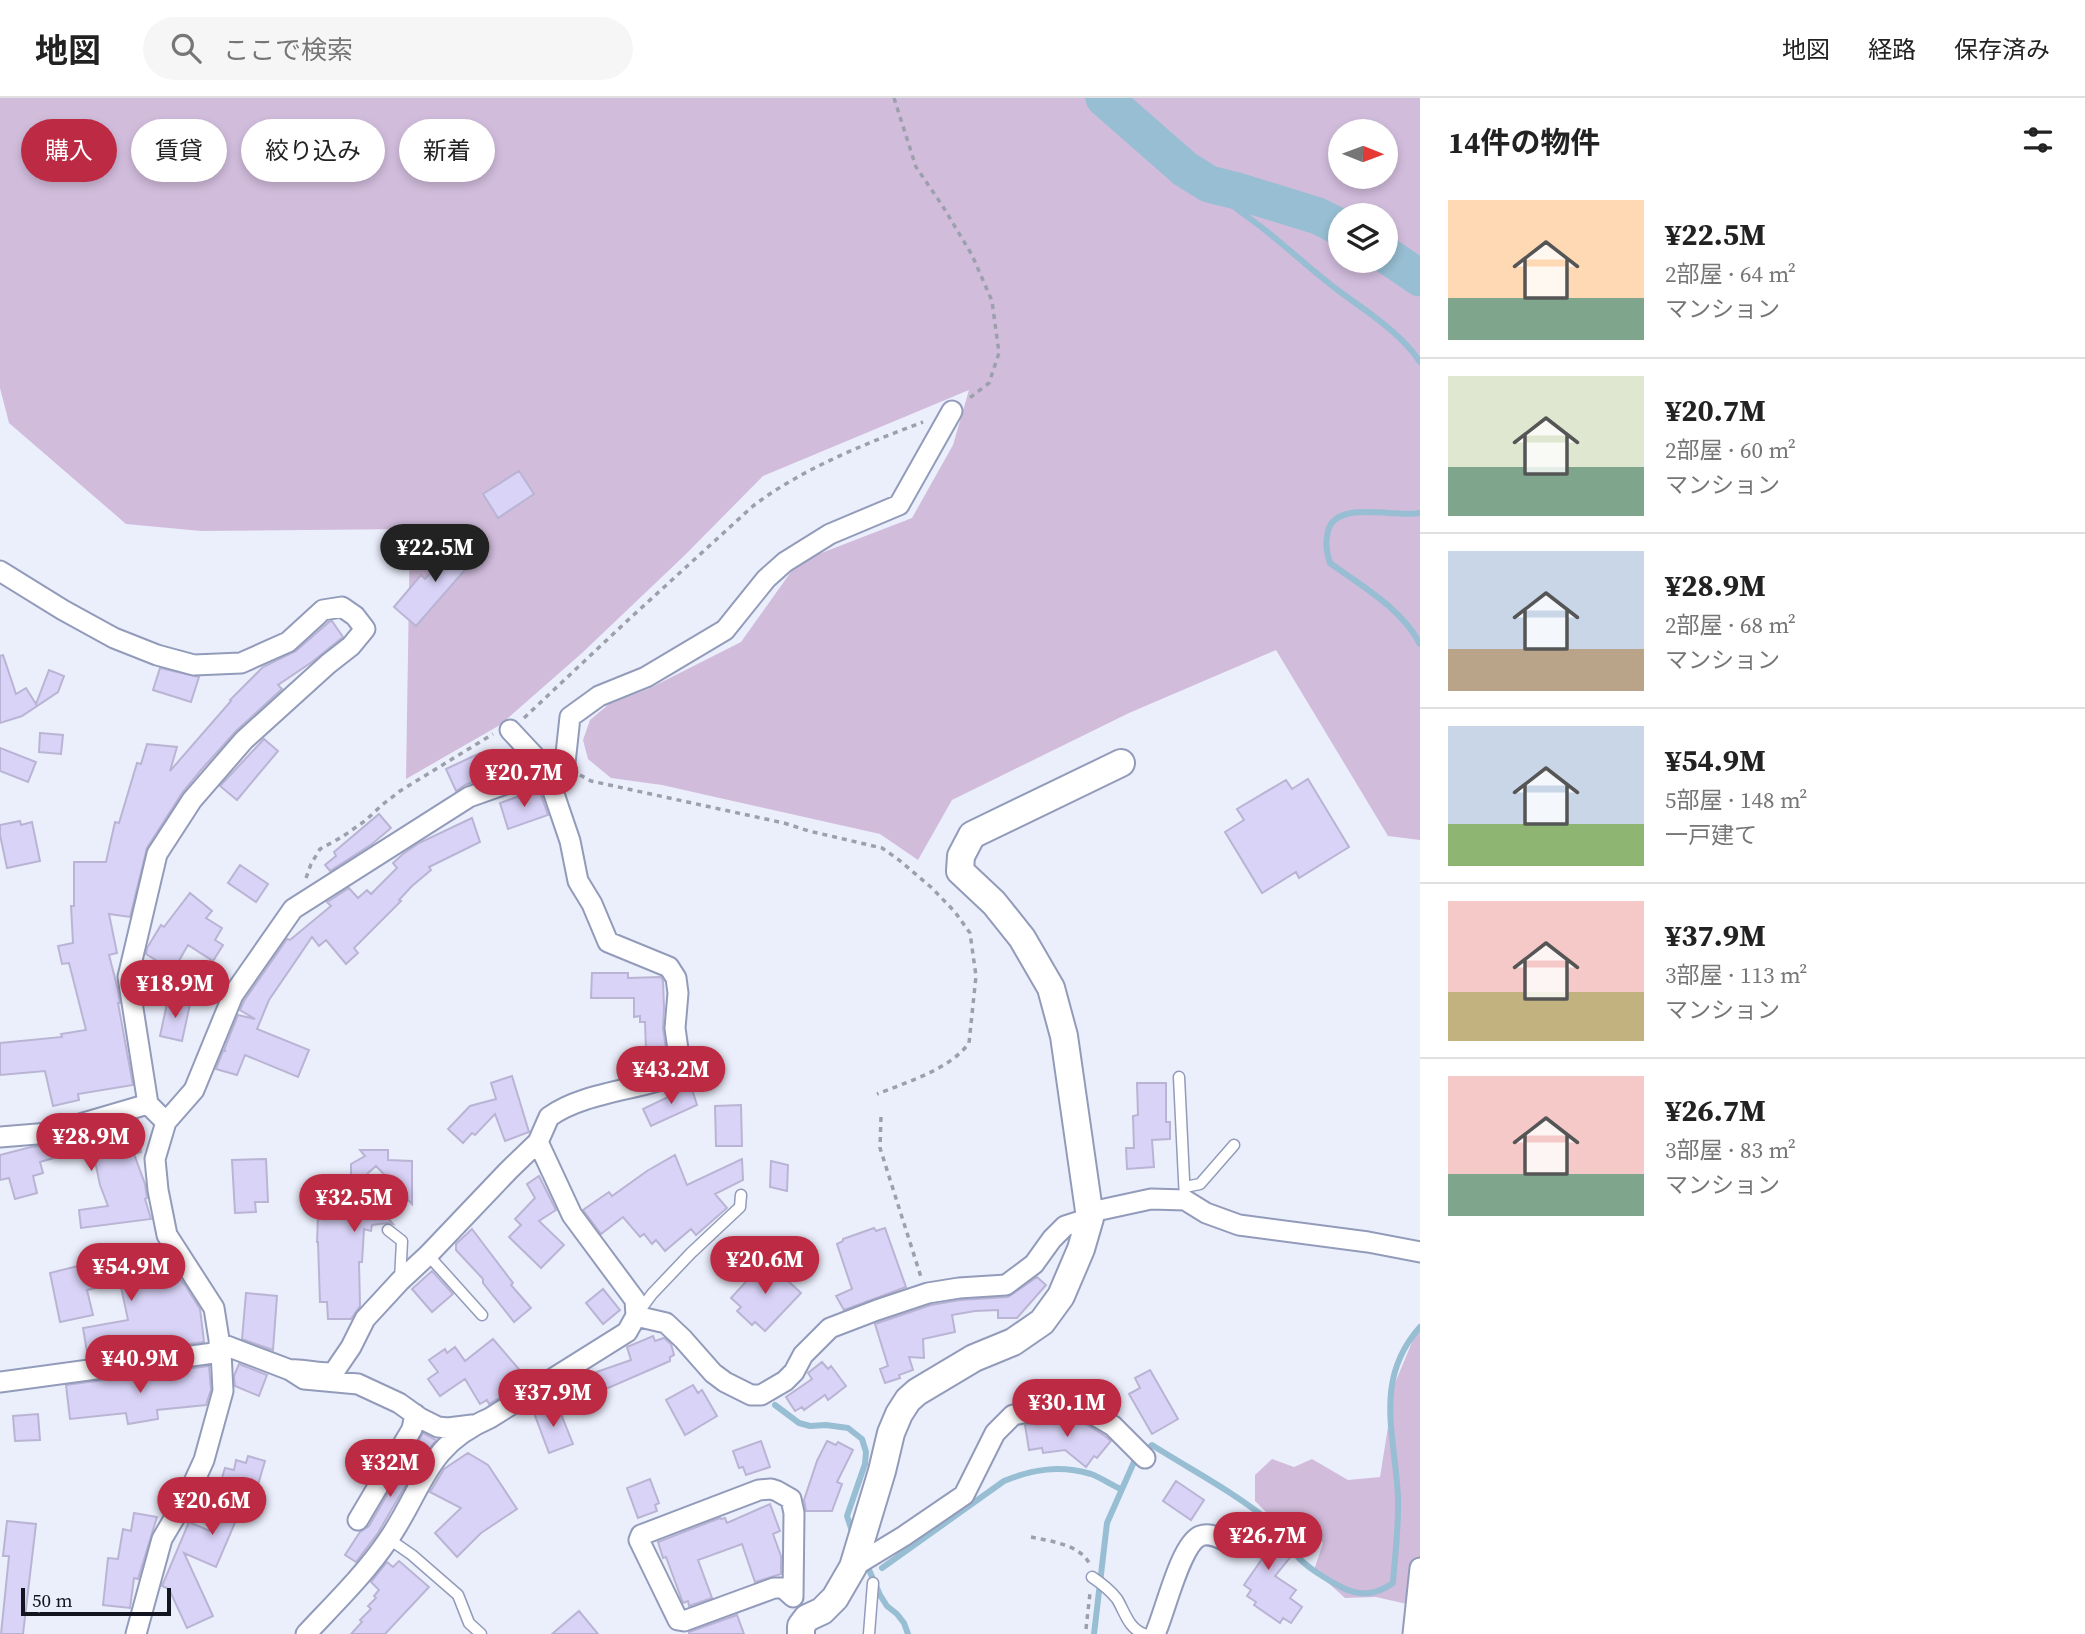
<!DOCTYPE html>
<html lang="ja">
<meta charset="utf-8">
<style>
body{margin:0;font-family:"Source Serif 4","Noto Sans JP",serif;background:#f6f6f6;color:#222;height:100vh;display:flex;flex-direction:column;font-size:26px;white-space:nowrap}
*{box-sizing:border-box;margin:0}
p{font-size:23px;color:#767676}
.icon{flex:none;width:38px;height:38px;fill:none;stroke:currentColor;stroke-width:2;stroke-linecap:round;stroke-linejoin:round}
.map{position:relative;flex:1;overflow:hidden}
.side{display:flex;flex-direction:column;background:#fff;width:665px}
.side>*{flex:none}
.guide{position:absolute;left:21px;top:21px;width:665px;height:63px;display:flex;gap:14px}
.needle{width:46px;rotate:91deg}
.controls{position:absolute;left:1328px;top:21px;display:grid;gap:14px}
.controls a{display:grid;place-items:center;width:70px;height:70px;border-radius:50%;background:#fff;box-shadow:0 4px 10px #0003;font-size:35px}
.scale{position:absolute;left:21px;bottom:18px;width:150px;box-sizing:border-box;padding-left:7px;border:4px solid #121520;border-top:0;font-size:19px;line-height:24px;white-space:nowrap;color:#121520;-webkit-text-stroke:5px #ebeffc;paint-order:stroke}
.price{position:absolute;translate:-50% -60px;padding:0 16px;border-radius:24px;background:#bc2b43;color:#fff;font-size:23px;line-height:46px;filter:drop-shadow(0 2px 4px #0008)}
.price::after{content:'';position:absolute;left:50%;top:42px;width:21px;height:16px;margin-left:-10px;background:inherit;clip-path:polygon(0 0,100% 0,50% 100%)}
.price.current{background:#222;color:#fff}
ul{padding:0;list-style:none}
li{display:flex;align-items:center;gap:21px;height:175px;padding:0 28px}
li+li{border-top:2px solid #e0e0e0}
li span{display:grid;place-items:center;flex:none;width:196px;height:140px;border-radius:0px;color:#555}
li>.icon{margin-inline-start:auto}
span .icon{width:84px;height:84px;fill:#fffc;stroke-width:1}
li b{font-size:30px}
h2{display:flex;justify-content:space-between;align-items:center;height:84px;padding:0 28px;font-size:30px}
.chip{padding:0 24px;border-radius:32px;background:#fff;box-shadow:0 4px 10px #0003;font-size:24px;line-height:63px}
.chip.current{background:#bc2b43;color:#fff}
header{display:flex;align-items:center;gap:42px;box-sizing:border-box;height:98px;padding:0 35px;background:#fff;border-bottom:2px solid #e0e0e0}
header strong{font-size:33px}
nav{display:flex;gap:38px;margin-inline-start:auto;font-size:24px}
.search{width:490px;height:63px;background:#f6f6f6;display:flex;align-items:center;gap:18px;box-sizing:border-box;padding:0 24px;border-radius:38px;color:#767676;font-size:26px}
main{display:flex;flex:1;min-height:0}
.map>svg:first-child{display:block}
</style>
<header>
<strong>地図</strong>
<div class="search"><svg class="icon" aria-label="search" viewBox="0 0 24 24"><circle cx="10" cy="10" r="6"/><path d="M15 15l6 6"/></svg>ここで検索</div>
<nav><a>地図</a><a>経路</a><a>保存済み</a></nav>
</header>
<main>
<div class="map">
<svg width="1420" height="1536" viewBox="0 0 1420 1536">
<rect width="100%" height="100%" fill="#ebeffc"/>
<!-- green -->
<path fill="#d1bcdc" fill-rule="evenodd" d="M 0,0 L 1420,0 L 1420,742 L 1388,738 L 1276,552 L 1129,615 L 952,702 L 918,762 L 880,736 L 662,687 L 611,680 L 588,661 L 583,642 L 590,622 L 609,606 L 648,591 L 741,544 L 798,464 L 912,420 L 953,347 L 969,292 L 763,378 L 685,457 L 582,555 L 500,627 L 406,681 L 410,431 L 201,433 L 126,426 L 9,325 L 0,290 ZM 1340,33 L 1386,33 L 1386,79 L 1340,79 ZM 1340,117 L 1386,117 L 1386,163 L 1340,163 Z
M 1420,1225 L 1420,1509 L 1376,1499 L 1345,1500 L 1314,1472 L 1323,1445 L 1304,1427 L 1284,1432 L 1255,1403 L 1255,1377 L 1272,1361 L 1294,1369 L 1312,1361 L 1348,1382 L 1380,1379 L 1395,1285 Z"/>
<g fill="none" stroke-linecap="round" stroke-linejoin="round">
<!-- stream -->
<path stroke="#97bed2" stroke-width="6" d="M 1209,86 C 1229,108 1254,122 1276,141 C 1297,158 1317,177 1339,193 C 1367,214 1400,234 1420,264
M 1420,415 C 1396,420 1336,401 1328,433 C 1325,445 1326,454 1330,465 C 1363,489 1401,510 1420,546
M 775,1307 L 799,1325 L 810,1328 L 826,1327 L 848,1330 L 862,1341 L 866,1354 L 865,1366 L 847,1418 L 853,1436
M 866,1465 L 880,1497 L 887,1508 L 897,1516 L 904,1525 L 908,1536
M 882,1470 L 1004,1383 C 1033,1371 1060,1367 1091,1376 C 1102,1380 1111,1387 1121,1391
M 1094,1536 L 1107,1425 L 1134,1364 L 1152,1347 C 1193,1373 1236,1395 1273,1426 C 1285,1436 1289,1444 1296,1456 C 1302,1467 1331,1484 1343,1490 C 1362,1499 1377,1496 1393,1485 C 1395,1456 1399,1428 1398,1399 C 1395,1336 1373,1282 1420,1229"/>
<!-- river -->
<path stroke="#97bed2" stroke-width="37" d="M 1104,0 L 1185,71 L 1209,86 L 1237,93 L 1318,118 L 1340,129
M 1386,157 L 1420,180"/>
</g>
<!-- building -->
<path fill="#d9d3f7" stroke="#bab4d4" stroke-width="2" d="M 519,373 L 534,396 L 498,420 L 483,396 Z
M 462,442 L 478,457 L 416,528 L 394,509 L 421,477 L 425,481 Z
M 332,523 L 343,539 L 312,564 L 278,587 L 282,591 L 236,633 L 201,672 L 182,695 L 147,750 L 130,819 L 109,816 L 117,855 L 109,857 L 118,892 L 120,905 L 118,905 L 133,987 L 78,996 L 79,1002 L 53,1008 L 45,973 L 0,977 L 0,945 L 62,939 L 61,936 L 86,932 L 69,865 L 62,866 L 58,848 L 73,845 L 71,808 L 74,808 L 74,764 L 106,764 L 115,724 L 119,725 L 137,665 L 141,666 L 147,646 L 177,649 L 170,673 L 231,603 L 230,602 L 263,569 L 296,553 L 329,524 Z
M 3,557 L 16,596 L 26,590 L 36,606 L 49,572 L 64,578 L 58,594 L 22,618 L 0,625 L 0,558 Z
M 160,570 L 199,579 L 191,604 L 153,592 Z
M 40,635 L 63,637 L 61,656 L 39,654 Z
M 264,641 L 278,653 L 237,702 L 220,688 Z
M 0,650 L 36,664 L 28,684 L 0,673 Z
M 480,655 L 490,678 L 465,687 L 456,693 L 446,671 Z
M 1308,681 L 1349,749 L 1299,780 L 1296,774 L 1262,795 L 1225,734 L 1244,722 L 1237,711 L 1286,682 L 1292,691 Z
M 539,691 L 548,717 L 508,731 L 500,705 Z
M 379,716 L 391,730 L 372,746 L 330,773 L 325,767 L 336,758 L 334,754 Z
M 472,720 L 480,744 L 429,769 L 431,772 L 412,788 L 399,802 L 401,803 L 354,850 L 358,855 L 346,866 L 326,842 L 319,848 L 312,839 L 269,902 L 257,931 L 309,952 L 298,979 L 245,957 L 237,977 L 216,971 L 223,953 L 226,953 L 224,952 L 238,917 L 255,921 L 240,912 L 244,903 L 287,841 L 290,842 L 331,808 L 327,804 L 329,803 L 349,790 L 358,800 L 367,792 L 371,796 L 397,770 L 393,765 L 403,756 L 419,745 Z
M 20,723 L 21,727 L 32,724 L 40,763 L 7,770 L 0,737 L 0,727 Z
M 240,767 L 268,786 L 256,804 L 228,785 Z
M 190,795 L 212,813 L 206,820 L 222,830 L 215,842 L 223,847 L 213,863 L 188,847 L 173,873 L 146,856 L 147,850 L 161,827 L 164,829 Z
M 592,875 L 628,875 L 628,880 L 661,879 L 663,883 L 664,910 L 663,931 L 666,951 L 646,952 L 645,924 L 640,924 L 640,918 L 634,919 L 634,900 L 591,900 Z
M 168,901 L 190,906 L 182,943 L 160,938 Z
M 512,978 L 529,1034 L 505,1043 L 495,1016 L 475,1037 L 472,1035 L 463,1045 L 448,1031 L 470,1008 L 496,1001 L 491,985 Z
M 1137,985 L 1166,985 L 1166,1024 L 1170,1024 L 1170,1041 L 1152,1042 L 1154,1069 L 1127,1071 L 1126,1050 L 1134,1050 L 1133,1018 L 1138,1017 Z
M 691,988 L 697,1007 L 651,1028 L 643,1011 Z
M 741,1007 L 742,1048 L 716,1048 L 715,1008 Z
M 138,1022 L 141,1033 L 136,1034 L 141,1054 L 134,1056 L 145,1086 L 147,1100 L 145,1101 L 151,1121 L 81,1130 L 79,1112 L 108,1108 L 100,1087 L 92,1049 L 40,1064 L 43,1075 L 33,1078 L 37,1095 L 15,1101 L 9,1080 L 0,1082 L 0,1057 L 31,1049 L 52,1047 Z
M 360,1052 L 388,1052 L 388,1062 L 412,1063 L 412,1106 L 376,1068 L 357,1085 L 393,1126 L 388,1125 L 372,1127 L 371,1133 L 364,1131 L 362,1164 L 359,1164 L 360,1208 L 351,1221 L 328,1221 L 327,1204 L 320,1204 L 318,1144 L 317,1144 L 318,1119 L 344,1120 L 351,1086 L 351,1066 L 365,1058 Z
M 675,1057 L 687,1087 L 742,1061 L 743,1082 L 715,1096 L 727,1110 L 696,1137 L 691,1131 L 665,1153 L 656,1142 L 652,1146 L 644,1136 L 640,1139 L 623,1119 L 601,1136 L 583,1112 L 609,1094 L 612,1098 L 647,1073 Z
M 266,1061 L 268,1104 L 255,1104 L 256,1114 L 235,1115 L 232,1062 Z
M 771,1063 L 788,1067 L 787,1093 L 770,1089 Z
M 539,1078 L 556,1112 L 539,1123 L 564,1147 L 541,1170 L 509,1139 L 521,1127 L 515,1121 L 535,1100 L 527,1086 Z
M 874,1130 L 876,1133 L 885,1130 L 906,1189 L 844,1212 L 836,1198 L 852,1191 L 837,1146 L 843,1143 L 843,1141 Z
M 472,1131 L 513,1185 L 511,1187 L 531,1210 L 514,1224 L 483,1185 L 483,1181 L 456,1152 L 456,1146 Z
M 149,1147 L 185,1187 L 200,1211 L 204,1244 L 88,1260 L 83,1230 L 128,1222 L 120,1184 L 87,1192 L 93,1217 L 60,1224 L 50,1175 L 98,1163 L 97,1160 Z
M 766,1162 L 801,1195 L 765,1233 L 755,1224 L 752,1227 L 737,1213 L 741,1209 L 731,1200 Z
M 432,1173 L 453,1196 L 432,1214 L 412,1191 Z
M 1037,1179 L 1046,1187 L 1017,1220 L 998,1220 L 998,1212 L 975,1213 L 952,1217 L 955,1234 L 923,1241 L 924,1260 L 909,1259 L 913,1272 L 899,1277 L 900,1280 L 885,1285 L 880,1271 L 888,1268 L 875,1226 L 931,1207 L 960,1202 L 1008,1199 Z
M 603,1191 L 620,1212 L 603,1226 L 586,1205 Z
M 246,1195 L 277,1198 L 273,1252 L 242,1241 Z
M 653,1238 L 655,1243 L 664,1240 L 671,1246 L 674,1257 L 670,1259 L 670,1263 L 606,1291 L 605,1288 L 581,1296 L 576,1281 L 631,1262 L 627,1249 Z
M 493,1241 L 524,1277 L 507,1287 L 511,1293 L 489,1306 L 487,1302 L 480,1306 L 465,1281 L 440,1298 L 428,1281 L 438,1274 L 429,1262 L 445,1251 L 447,1255 L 455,1249 L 465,1263 Z
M 822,1264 L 828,1271 L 831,1268 L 846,1288 L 828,1302 L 825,1297 L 804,1312 L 802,1309 L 795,1313 L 786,1299 L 812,1281 L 808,1275 Z
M 239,1266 L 267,1277 L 259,1298 L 235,1288 L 234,1278 Z
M 209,1268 L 211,1292 L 206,1307 L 157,1312 L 158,1321 L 128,1326 L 126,1315 L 70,1321 L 66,1287 Z
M 1150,1272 L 1178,1321 L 1152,1336 L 1129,1296 L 1140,1290 L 1135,1280 Z
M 693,1287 L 698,1295 L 702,1292 L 717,1318 L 685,1337 L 666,1302 Z
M 557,1306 L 573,1346 L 549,1355 L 534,1315 Z
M 38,1316 L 40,1342 L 15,1343 L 13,1318 Z
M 1070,1319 L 1076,1320 L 1105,1338 L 1111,1343 L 1097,1360 L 1094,1358 L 1086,1369 L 1065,1352 L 1043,1355 L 1042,1350 L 1029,1352 L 1025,1327 Z
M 423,1335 L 436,1342 L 418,1366 L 378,1435 L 356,1464 L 345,1457 L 360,1434 L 369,1428 Z
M 761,1343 L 770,1369 L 746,1377 L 743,1369 L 739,1370 L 733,1353 Z
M 827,1343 L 836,1347 L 838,1344 L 853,1352 L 837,1384 L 842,1386 L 832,1413 L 806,1413 L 804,1402 L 817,1363 Z
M 468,1355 L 488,1367 L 517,1411 L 481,1435 L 457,1459 L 435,1435 L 461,1410 L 430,1394 L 444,1371 Z
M 248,1358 L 265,1363 L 247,1423 L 237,1420 L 216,1469 L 184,1455 L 213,1518 L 187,1530 L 169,1491 L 162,1488 L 189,1424 L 210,1433 L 219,1402 L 206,1398 L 210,1380 L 221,1383 L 225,1370 L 234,1372 L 236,1362 L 246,1365 Z
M 650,1381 L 659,1405 L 655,1407 L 657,1413 L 638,1420 L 627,1390 Z
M 1176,1383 L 1204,1402 L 1191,1422 L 1163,1403 Z
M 770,1406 L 780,1433 L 773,1436 L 781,1458 L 781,1476 L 755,1484 L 742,1446 L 698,1462 L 712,1500 L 689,1508 L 688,1503 L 683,1505 L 666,1459 L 663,1460 L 658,1444 L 720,1420 L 721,1421 L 725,1420 L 727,1425 Z
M 134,1415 L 157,1419 L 138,1481 L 134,1480 L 130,1510 L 103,1507 L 108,1460 L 118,1461 L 123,1431 L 131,1433 Z
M 1244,1415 L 1293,1456 L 1275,1478 L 1296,1492 L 1290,1500 L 1302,1509 L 1291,1525 L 1283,1520 L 1280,1525 L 1254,1507 L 1256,1504 L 1247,1498 L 1251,1492 L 1244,1487 L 1262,1461 L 1243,1444 L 1238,1436 L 1230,1432 Z
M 7,1423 L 36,1426 L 23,1536 L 1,1536 L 9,1458 L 3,1458 Z
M 399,1463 L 429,1489 L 385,1536 L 351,1536 L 362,1524 L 360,1522 L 371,1511 L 368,1508 L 376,1500 L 374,1498 L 379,1492 L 371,1484 L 387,1464 L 393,1469 Z
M 579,1513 L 598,1536 L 552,1536 Z
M 737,1517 L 744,1536 L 689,1536 L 689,1534 Z"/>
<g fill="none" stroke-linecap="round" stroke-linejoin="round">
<!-- lane casing -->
<g stroke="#929bba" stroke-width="13">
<path id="lane" d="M 1179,979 L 1185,1102
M 1185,1089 L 1200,1086 L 1234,1047
M 388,1132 L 402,1143 L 400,1182
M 428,1157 L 482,1217
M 638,1215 L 652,1196 L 691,1155 L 740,1109 L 741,1097
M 389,1441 L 412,1457 L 458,1497 L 469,1525 L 481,1536
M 1092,1479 C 1101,1485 1110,1492 1117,1501 C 1125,1514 1128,1530 1144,1536
M 869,1536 L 873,1485"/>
</g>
<!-- street casing -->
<g stroke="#929bba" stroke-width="23">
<path id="street" d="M 0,473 L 63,512 L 114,540 L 157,557 L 194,567 L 241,565 L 288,544 L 323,512 L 342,509 L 355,518 L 365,531 L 351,548 L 328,566 L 244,642 L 192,702 L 157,756 L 128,879 L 148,1006 L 166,1024
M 0,1039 L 49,1035 L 148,1006
M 1091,1114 L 1151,1101 L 1185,1102 L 1206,1115 L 1239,1127 L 1368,1144 L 1420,1154
M 636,1218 L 666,1225 L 683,1241 L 713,1275 L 725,1284 L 751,1297 L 761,1297 L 785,1283 L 794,1274 L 803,1257 L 830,1230 L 877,1212 L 928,1195 L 959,1190 L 1006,1187 L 1034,1166 L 1052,1141 L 1065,1128 L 1090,1120
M 219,1245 L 290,1272 L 304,1281 L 358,1286 L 399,1305 L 420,1320 L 438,1329 L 448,1330 L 472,1327
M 290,1272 C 305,1270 316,1277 334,1274 L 351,1249 L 365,1221 L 400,1183 L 428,1157 L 508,1073 L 538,1044 L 549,1019 C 583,994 640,992 679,976 L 681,973 L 675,930 L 678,895 L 676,880 L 669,869 L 608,844 L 592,806 L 578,783 L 570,743 L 553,693 L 539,663 L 510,632
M 0,1284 L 221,1254
M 771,1391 L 777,1393 L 791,1401 L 794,1415 L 793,1499 L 783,1490 L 774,1490 L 684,1523 L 678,1522 L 639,1442 L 641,1437 L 759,1392 Z
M 358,1422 L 412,1331 L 415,1316
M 853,1469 L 904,1438 L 964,1397 L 995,1335 L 1013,1317 L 1070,1306 L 1081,1309 L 1113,1328 L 1145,1360
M 136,1536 L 162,1441 L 188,1397 L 204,1362 L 223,1293 L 221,1254 L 214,1210 L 167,1137 L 158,1092 L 155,1061 L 166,1024 L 194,992 L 233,897 L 293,811 L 469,699 L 565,665 L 570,619 L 599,598 L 646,579 L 725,532 L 766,481 L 785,464 L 830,436 L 899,407 L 952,313
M 306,1536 C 334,1506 365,1476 388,1442 C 424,1390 425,1348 490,1320 L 627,1234 L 636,1218 L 635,1202 L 572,1117 L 538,1044
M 1155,1536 C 1165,1515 1180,1447 1200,1438 C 1211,1434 1222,1441 1231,1446
M 1413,1536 L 1420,1470"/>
</g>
<!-- secondary casing -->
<g stroke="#929bba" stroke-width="30">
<path id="secondary" d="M 801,1536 L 801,1528 L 807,1520 L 822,1513 L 835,1500 L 853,1469 L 882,1373 L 891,1335 L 899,1316 L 908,1302 L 917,1294 L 974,1260 L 1013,1244 L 1042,1224 L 1061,1198 L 1081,1151 L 1090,1120 L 1064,938 L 1051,890 L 1022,840 L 994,805 L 960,773 L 961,758 L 972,737 L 1121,665"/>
</g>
<!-- path -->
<path stroke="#9ca0ac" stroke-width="3.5" stroke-dasharray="5 5" stroke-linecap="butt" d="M 894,0 L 916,69 L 942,107 L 972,157 L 992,203 L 999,255 L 989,285 L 967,302
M 524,620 L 627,523 L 753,408 C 803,370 865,346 923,324
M 580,677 L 591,683 L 784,725 L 809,733 L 882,750 L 899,762 L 932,790 L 955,814 L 970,835 L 976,878 L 969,945 C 949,972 907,984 877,996
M 306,780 L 311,766 L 320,751 L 342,739 L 366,722 L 382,707 L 400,693 L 493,636
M 881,1019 L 880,1050 L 921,1179
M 1031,1439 C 1050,1443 1082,1447 1090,1467
M 1086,1531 L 1090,1495"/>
<!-- lane -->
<use href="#lane" stroke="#fff" stroke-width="10"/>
<!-- street -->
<use href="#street" stroke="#fff" stroke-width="19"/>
<!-- secondary -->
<use href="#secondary" stroke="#fff" stroke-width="26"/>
</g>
</svg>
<div class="controls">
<a><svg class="needle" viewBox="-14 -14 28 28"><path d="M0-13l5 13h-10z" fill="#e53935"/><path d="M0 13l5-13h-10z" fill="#767676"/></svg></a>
<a><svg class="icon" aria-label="layers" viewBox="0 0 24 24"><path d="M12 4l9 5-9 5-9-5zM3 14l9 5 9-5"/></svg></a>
</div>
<div class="scale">50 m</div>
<b class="price current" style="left:435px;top:486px">¥22.5M</b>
<b class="price" style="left:524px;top:711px">¥20.7M</b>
<b class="price" style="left:175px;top:922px">¥18.9M</b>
<b class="price" style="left:671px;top:1008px">¥43.2M</b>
<b class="price" style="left:91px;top:1075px">¥28.9M</b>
<b class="price" style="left:354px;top:1136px">¥32.5M</b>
<b class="price" style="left:765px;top:1198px">¥20.6M</b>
<b class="price" style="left:131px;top:1205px">¥54.9M</b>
<b class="price" style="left:140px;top:1297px">¥40.9M</b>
<b class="price" style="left:553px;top:1331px">¥37.9M</b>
<b class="price" style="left:1067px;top:1341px">¥30.1M</b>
<b class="price" style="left:390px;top:1401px">¥32M</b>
<b class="price" style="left:212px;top:1439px">¥20.6M</b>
<b class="price" style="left:1268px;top:1474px">¥26.7M</b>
<div class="guide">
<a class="chip current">購入</a>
<a class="chip">賃貸</a>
<a class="chip">絞り込み</a>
<a class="chip">新着</a>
</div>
</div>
<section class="side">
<h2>14件の物件<svg class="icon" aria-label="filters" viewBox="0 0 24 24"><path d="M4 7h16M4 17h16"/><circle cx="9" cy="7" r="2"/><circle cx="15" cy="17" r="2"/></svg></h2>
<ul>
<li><span style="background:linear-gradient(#ffd9b3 70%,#7fa58c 0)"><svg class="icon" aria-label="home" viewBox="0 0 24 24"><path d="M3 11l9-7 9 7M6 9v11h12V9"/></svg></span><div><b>¥22.5M</b><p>2部屋 · 64 m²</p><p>マンション</p></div></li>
<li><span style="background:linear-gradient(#dfe7d0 65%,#7fa58c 0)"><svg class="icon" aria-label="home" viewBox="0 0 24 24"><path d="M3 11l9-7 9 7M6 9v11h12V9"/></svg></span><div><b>¥20.7M</b><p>2部屋 · 60 m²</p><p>マンション</p></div></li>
<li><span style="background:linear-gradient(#c9d6e8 70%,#b9a48a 0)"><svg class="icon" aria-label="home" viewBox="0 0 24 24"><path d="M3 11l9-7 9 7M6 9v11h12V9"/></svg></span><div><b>¥28.9M</b><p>2部屋 · 68 m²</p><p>マンション</p></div></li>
<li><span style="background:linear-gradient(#c9d6e8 70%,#8fb573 0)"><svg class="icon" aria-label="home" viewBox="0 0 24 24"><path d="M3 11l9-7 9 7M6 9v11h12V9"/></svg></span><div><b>¥54.9M</b><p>5部屋 · 148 m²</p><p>一戸建て</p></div></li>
<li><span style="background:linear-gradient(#f6c9c9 65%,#c2b280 0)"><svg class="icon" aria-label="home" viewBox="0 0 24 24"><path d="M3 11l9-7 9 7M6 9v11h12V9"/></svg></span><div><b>¥37.9M</b><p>3部屋 · 113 m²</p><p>マンション</p></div></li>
<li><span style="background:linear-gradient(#f6c9c9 70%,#7fa58c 0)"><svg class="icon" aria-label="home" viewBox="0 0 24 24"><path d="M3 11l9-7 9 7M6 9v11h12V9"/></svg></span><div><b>¥26.7M</b><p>3部屋 · 83 m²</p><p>マンション</p></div></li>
</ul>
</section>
</main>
